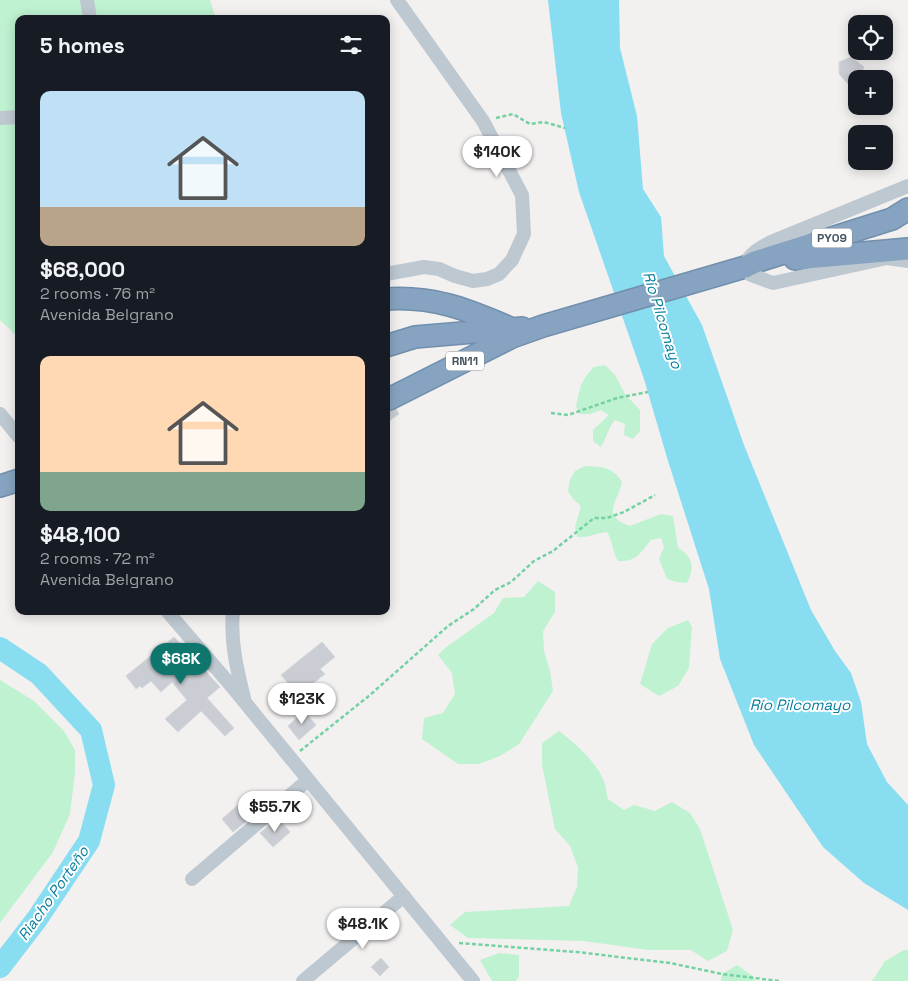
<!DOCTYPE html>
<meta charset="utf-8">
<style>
body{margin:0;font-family:"Space Grotesk",sans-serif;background:#242831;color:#f1f3f6;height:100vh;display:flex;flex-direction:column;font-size:19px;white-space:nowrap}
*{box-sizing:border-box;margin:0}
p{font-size:16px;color:#9ea1a6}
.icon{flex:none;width:28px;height:28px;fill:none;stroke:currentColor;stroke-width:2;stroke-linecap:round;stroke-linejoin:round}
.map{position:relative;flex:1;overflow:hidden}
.drawer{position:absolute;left:15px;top:15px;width:375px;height:600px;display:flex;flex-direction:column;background:#171b24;border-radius:10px;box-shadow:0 2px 12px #0003}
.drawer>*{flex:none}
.fabs{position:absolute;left:848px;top:15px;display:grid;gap:10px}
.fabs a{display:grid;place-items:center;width:45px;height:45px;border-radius:10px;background:#171b24;box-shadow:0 2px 12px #0003;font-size:25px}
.price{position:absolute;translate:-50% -42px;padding:0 11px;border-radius:18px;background:#fff;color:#222;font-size:16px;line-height:32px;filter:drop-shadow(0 1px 2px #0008)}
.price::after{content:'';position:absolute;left:50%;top:30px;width:15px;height:11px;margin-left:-8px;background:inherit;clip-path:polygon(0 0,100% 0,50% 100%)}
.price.on{background:#0f766e;color:#fff}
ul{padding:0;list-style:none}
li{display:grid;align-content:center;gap:10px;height:265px;padding:0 25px}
li span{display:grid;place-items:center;height:155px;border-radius:10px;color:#555}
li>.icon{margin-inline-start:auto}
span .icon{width:90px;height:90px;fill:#fffc;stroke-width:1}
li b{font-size:21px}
h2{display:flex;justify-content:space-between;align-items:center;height:60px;padding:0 25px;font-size:21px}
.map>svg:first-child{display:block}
</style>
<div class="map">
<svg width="908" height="981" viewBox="0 0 908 981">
<rect width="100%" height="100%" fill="#f3f0f0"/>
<!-- green -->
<path fill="#bef2d1" d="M 0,0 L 210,0 L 216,19 L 19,19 L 19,338 L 0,320 Z
M 605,365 L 615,375 L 625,394 L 640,410 L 640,431 L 633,439 L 624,435 L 625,424 L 615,420 C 608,428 607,437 601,447 L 593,441 L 593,430 L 609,415 L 601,410 L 590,414 L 580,414 L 576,406 L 581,385 L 586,376 L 594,367 Z
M 585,466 C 602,467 612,466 622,482 C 618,502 600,515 630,526 L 661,514 L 673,516 L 678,548 C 693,557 695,567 687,583 L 677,582 L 667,579 L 659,559 L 664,547 L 661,538 L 651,540 C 640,553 637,562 618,561 C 612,551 613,542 607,532 C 596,533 588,538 577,537 L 575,527 L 581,506 L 573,499 L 568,491 L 570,480 L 575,471 Z
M 538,581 L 555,592 L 555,612 L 543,631 L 544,651 L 550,671 L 553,691 L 519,744 L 500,756 L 479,764 L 458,764 L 422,739 L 424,718 L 443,713 L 455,694 L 452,673 L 438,655 L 445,648 L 494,613 L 503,598 L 524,597 Z
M 688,620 L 692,627 L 689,668 L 678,686 L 659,696 L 640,684 L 652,644 L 668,628 Z
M 0,680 L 34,701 L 64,731 L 75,750 L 75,772 L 70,814 L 53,852 L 0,923 Z
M 559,731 C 576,744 594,760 603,779 C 606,785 606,792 608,799 L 624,810 L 634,805 L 655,811 L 672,802 L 690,813 L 700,829 L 733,930 L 727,951 L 708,961 L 691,950 L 648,950 L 584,941 L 468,938 L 450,925 L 465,912 L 569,906 L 577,887 L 578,867 L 570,846 L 555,829 L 542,765 L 542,743 Z
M 904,950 L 908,950 L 908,981 L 870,981 L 873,980 L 885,961 Z
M 499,953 L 519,955 L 519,976 L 516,981 L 492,981 L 480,960 Z
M 737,965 L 754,977 L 755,981 L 721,981 L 722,974 Z"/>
<!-- water -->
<path fill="#89ddf1" d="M 548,0 L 619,0 L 620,48 L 637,116 L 643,189 L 661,217 L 664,256 L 702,325 L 744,445 L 811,610 L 835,651 L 851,673 L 861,702 L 867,744 L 887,782 L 908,805 L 908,910 L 864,883 L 823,847 L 754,745 L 720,659 L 709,589 L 668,461 L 644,379 L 579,192 L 561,113 Z"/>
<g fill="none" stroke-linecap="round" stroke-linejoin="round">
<!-- river -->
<path stroke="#89ddf1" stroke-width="22" d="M 0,648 L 39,674 L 91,730 L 104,785 L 89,841 L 37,919 L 0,967"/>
</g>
<!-- building -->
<path fill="#cacdd3" stroke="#d4d7dc" d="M 851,57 L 864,67 L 860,79 L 856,79 L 856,81 L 849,85 L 839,74 L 839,62 Z
M 396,409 L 399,414 L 386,423 L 386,411 Z
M 174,637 L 220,687 L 207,698 L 234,728 L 225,736 L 201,711 L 178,732 L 165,719 L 187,700 L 172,682 L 161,692 L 151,681 L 142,688 L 140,686 L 136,689 L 126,676 Z
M 322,642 L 335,657 L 320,669 L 325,674 L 298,695 L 281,675 Z
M 304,711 L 316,725 L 299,740 L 288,726 Z
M 247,797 L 259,811 L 233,832 L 222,819 Z
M 278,818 L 290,832 L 273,847 L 260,833 Z
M 381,958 L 389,967 L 380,976 L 371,967 Z"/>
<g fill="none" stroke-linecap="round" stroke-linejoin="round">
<!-- highway casing -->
<g stroke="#718fad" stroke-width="24">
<path id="highway" d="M 795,259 L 908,249
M 386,299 C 434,296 466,309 508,327
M 386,346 L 415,337 L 522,328
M 389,399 L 512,337 L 543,326 L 745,267 L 755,262 L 892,219 L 908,209
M 0,486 L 19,480"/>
</g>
<!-- path -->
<path stroke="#73d2a2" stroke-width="2.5" stroke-dasharray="4 2.5" stroke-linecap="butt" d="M 496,118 L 513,114 L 530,124 L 544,122 L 565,128
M 551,413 L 568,415 L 617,398 L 648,392
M 300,751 L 370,695 L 448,626 L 474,609 L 495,590 L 511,582 L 534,561 L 553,551 L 594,518 L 607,518 L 624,512 L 655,495
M 459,943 L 577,952 L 670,963 L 722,974 L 779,981"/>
<!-- minor -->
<path stroke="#bec8d0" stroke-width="14" d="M 87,0 L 90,19
M 0,118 L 19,117
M 908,186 L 771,242 C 759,249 749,253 745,267 L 751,275 L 773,283 L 887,258 L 908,261
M 386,274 L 424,267 L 439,269 L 455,276 L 473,281 L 487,279 L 499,274 L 512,260 L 524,234 L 522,195 L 483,121 L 397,0
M 0,414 L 19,437
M 167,611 L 234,689 L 473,981
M 233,611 C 230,640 237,670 244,698
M 192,879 L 308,780
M 303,981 L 404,896"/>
<!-- highway -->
<use href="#highway" stroke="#86a4c1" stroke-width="21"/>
</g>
<g text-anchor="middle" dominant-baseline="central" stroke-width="4" stroke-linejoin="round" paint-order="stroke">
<!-- shield labels -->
<g fill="#fff" stroke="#7e878f" stroke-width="1">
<rect x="812" y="228.5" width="40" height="19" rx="4"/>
<rect x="446" y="351.5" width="38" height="19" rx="4"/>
</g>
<g font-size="12" font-weight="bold" fill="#47545f">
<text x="832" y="238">PY09</text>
<text x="465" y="361">RN11</text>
</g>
<!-- water labels -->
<g font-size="15" font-style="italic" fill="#077f9c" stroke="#fff">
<text transform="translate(663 320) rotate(73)">Río Pilcomayo</text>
<text x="800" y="704">Río Pilcomayo</text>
<text transform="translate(53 893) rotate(-55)">Riacho Porteño</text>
</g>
</g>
</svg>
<div class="fabs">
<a><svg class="icon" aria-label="locate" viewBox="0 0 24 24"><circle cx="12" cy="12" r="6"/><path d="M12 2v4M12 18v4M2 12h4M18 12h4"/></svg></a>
<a>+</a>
<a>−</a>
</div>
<b class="price" style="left:497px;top:178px">$140K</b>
<b class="price on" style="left:181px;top:685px">$68K</b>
<b class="price" style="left:302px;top:725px">$123K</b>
<b class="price" style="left:275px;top:833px">$55.7K</b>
<b class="price" style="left:363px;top:950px">$48.1K</b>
<section class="drawer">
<h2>5 homes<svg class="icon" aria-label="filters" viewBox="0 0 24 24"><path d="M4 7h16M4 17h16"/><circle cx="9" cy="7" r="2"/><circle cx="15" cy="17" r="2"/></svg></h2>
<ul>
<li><span style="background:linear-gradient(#bfe0f5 75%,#b9a48a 0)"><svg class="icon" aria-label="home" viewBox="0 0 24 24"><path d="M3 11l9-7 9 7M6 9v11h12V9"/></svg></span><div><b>$68,000</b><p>2 rooms · 76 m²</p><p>Avenida Belgrano</p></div></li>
<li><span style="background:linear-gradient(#ffd9b3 75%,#7fa58c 0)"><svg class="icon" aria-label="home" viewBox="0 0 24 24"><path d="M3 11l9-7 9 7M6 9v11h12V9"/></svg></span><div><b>$48,100</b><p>2 rooms · 72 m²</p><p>Avenida Belgrano</p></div></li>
</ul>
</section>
</div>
